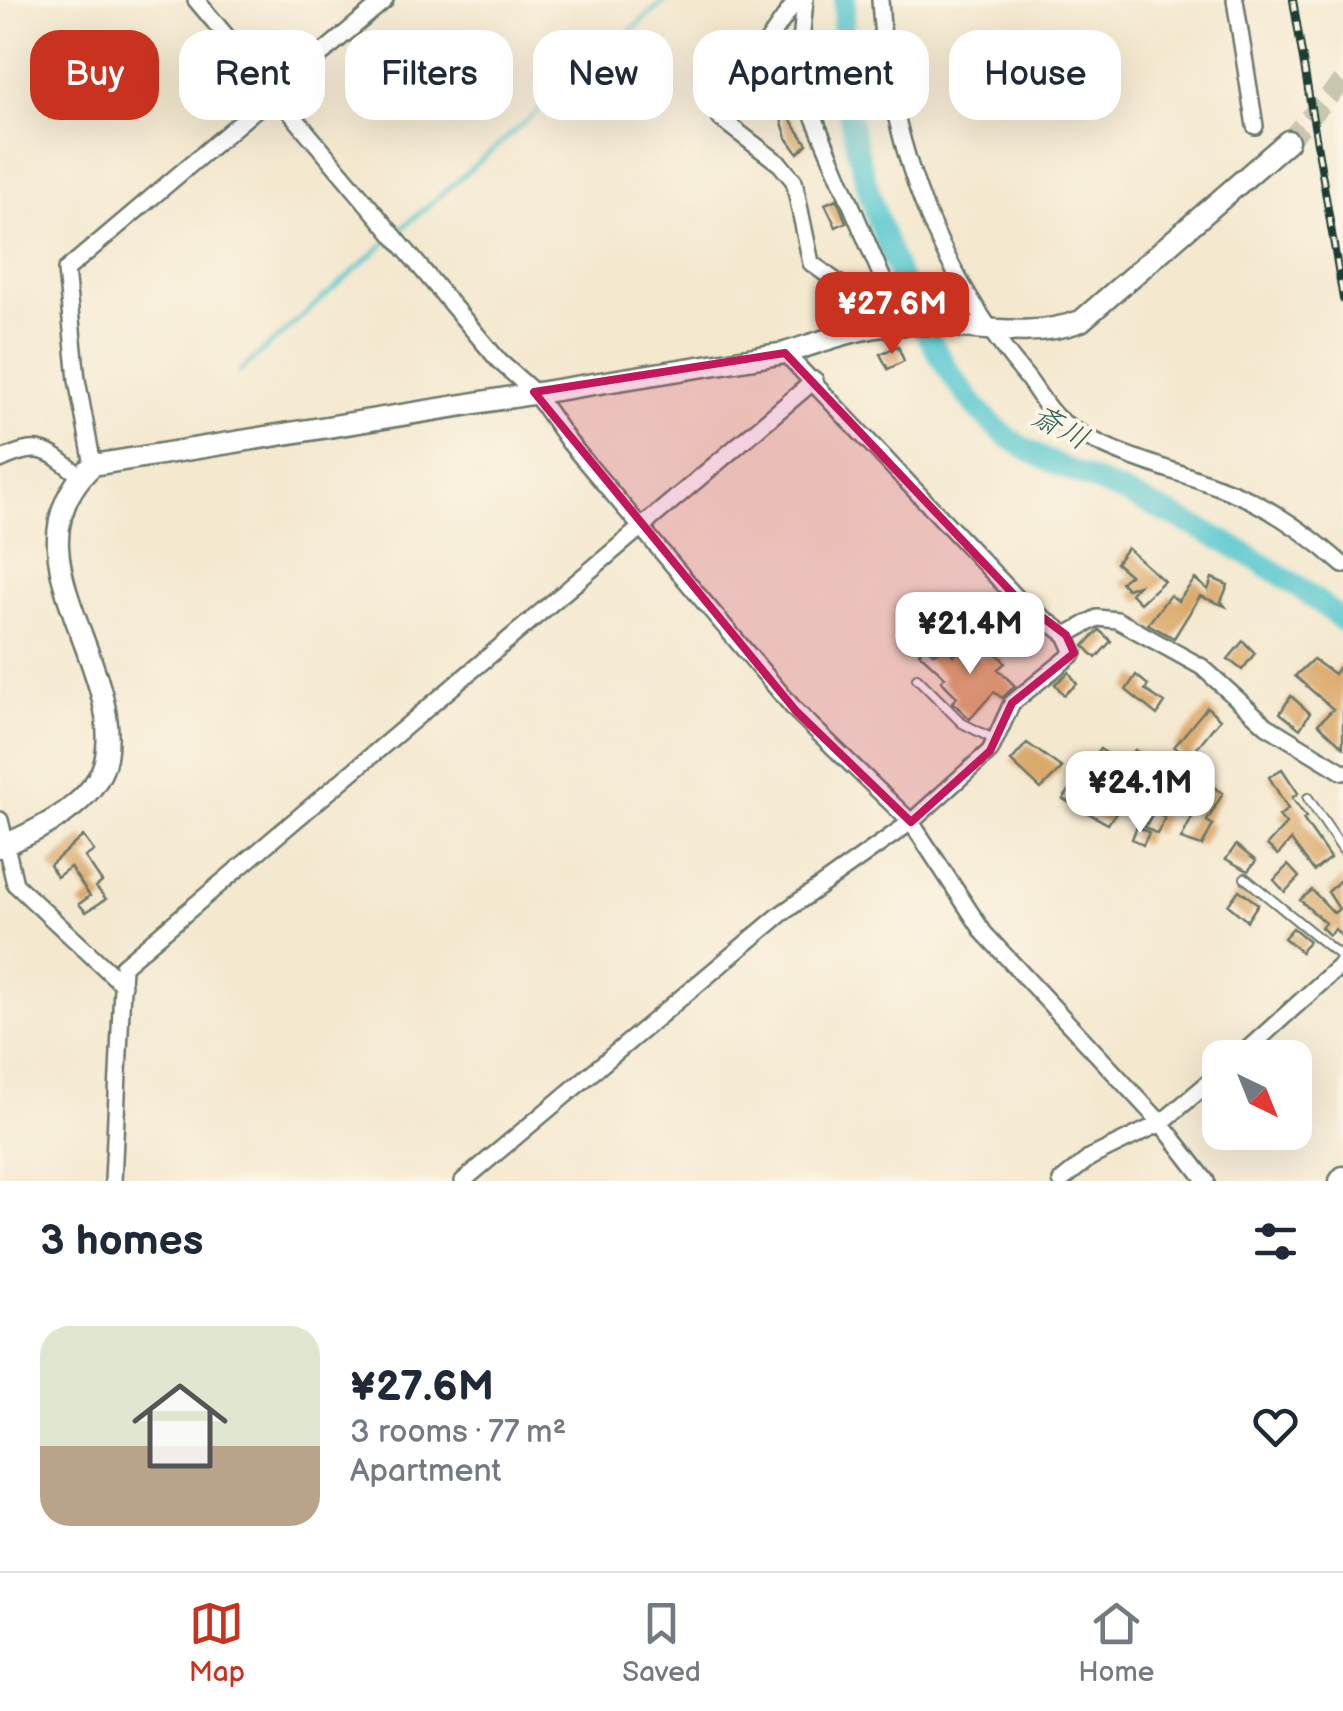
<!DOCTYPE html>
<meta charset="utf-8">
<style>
body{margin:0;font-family:"Balsamiq Sans","Klee One",sans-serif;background:#f2f2f3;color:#1f2937;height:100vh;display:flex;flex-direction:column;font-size:38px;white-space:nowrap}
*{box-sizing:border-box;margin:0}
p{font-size:32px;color:#747a83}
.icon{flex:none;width:55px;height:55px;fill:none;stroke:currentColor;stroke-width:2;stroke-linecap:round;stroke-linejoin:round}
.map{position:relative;height:1181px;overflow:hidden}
.drawer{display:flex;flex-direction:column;background:#fff;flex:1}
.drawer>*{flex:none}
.banner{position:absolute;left:30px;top:30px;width:1285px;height:90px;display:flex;gap:20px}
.needle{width:65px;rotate:137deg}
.fabs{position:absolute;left:1202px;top:1040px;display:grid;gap:20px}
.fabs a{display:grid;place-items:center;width:110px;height:110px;border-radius:20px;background:#fff;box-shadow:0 10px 40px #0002;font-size:50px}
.price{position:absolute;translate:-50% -85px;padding:0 22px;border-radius:20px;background:#fff;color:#222;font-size:32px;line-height:65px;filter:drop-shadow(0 2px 5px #0008)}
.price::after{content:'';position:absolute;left:50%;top:60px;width:30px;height:22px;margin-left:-15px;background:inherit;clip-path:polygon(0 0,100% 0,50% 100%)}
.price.active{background:#c8321e;color:#fff}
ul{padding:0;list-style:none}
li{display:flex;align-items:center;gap:30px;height:250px;padding:0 40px}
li+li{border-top:2px solid #e0e1e3}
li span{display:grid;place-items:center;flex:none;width:280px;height:200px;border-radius:30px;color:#555}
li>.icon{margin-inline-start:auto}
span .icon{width:120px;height:120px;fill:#fffc;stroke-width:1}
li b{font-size:42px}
h2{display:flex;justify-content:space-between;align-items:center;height:120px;padding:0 40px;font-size:42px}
.pill{padding:0 35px;border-radius:30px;background:#fff;box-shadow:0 10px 40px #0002;font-size:35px;line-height:90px}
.pill.active{background:#c8321e;color:#fff}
.dock{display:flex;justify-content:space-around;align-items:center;height:140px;border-top:2px solid #e0e1e3;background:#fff;font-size:28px;color:#747a83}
.dock a{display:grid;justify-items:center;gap:5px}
.dock .active{color:#c8321e}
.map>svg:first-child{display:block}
</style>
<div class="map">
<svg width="1343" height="1181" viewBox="0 0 1343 1181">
<rect width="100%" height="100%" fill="#fcf5e5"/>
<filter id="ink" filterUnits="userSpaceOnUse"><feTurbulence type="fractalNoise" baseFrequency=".01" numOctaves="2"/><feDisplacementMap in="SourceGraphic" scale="20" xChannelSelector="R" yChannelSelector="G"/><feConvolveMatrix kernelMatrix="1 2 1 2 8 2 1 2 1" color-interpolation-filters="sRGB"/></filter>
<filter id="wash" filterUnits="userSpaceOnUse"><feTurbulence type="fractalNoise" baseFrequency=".0048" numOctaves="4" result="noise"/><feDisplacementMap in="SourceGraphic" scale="40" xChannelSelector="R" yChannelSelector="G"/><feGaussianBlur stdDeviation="2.25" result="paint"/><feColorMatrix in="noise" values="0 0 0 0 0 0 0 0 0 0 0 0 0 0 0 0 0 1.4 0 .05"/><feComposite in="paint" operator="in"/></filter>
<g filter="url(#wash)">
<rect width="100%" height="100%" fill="#f4e8cf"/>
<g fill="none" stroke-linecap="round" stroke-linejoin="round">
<!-- stream -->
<path stroke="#5cc9d0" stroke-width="4" d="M 399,231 L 666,0
M 238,373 L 392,237"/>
<!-- river -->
<path stroke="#5cc9d0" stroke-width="22" d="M 845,0 C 844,22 840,46 842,68 C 854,177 922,383 1018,444 C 1054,467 1096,480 1135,498 C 1213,533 1276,566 1343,621"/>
</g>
<g id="blocks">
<!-- building -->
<path fill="#dba96a" d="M 785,99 L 792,122 L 807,144 L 798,153 L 787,138 L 776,103 Z
M 837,199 L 846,222 L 836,227 L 825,204 Z
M 898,346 L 904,361 L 888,369 L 880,354 Z
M 1127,548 L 1164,581 L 1140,603 L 1131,594 L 1138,585 L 1127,589 L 1121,582 L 1130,575 L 1116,563 Z
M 1212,578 L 1228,585 L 1221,601 L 1225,606 L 1200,596 L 1174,638 L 1148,624 L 1170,595 L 1178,601 L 1195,579 L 1208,590 Z
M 989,594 L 999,602 L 979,623 L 970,611 Z
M 1099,630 L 1111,641 L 1096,658 L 1084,646 Z
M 1243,641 L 1255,653 L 1242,670 L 1228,659 Z
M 966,644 L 979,659 L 992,647 L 1005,663 L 998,669 L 1015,686 L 1002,698 L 994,692 L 970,719 L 952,702 L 957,697 L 941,681 L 945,677 L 919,653 L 925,646 L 933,653 L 947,649 L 954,656 Z
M 1313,659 L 1334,674 L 1343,661 L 1343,747 L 1318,724 L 1333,709 L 1295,676 Z
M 1069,672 L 1077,684 L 1064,695 L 1055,684 Z
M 1136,675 L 1148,685 L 1145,690 L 1165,703 L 1157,715 L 1126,690 Z
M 1291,696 L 1310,713 L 1300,729 L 1280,713 Z
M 1207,707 L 1220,719 L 1188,759 L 1174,747 Z
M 1027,743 L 1062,768 L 1041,789 L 1011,761 Z
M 1100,749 L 1123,764 L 1135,750 L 1147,760 L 1111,808 L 1117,811 L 1108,824 L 1063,799 Z
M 1282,769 L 1298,793 L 1292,798 L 1306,817 L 1303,819 L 1330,858 L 1314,871 L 1291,840 L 1278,855 L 1267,845 L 1286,824 L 1279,816 L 1288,809 L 1269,777 Z
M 1209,784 L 1223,793 L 1207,821 L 1213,825 L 1202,846 L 1181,839 Z
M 1154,811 L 1165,818 L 1157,834 L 1145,827 Z
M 1137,826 L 1149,833 L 1143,845 L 1132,839 Z
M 83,836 L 94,851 L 85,857 L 102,882 L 96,887 L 106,899 L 86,912 L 79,904 L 90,896 L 70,867 L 57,877 L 50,865 Z
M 1236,845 L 1256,861 L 1248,871 L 1226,859 Z
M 1288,865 L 1299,877 L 1285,892 L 1274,880 Z
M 1343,877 L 1343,938 L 1335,929 L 1329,935 L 1321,927 L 1325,923 L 1300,900 L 1312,890 L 1334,913 L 1339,909 L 1328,892 Z
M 1239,890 L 1258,904 L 1247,921 L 1228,905 Z
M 1293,928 L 1309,941 L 1301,952 L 1284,938 Z"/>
</g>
</g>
<g filter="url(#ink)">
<use href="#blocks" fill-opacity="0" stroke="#6a796a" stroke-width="2.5"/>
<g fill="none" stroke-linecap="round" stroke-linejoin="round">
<!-- secondary-tunnel -->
<path stroke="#c9c6b0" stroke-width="20" stroke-dasharray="20 10" stroke-linecap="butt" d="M 1288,141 L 1343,81"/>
<!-- lane casing -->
<g stroke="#6a796a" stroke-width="12">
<path id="lane" d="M 917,678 L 962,723 L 995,740
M 1308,798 L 1343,850
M 1245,878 L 1343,958"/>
</g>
<!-- street casing -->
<g stroke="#6a796a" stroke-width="20">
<path id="street" d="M 196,0 L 499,361 L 534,392 L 569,442 L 796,711 L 911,822 L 984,933 L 1161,1123 L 1206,1181
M 802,0 L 791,8 L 723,105 L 721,119 L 780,164 L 794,181 L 811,263 L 848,290 L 869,327
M 805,0 L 799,63 L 803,92 L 899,317 L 911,324
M 880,0 C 888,139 935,266 1024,374 C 1036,388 1047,411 1061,421 C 1116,461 1190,471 1250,500 C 1282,516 1316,541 1343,565
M 1235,0 L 1255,126
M 0,460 C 40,441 48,450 80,476
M 93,465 L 77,380 L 66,270 L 385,0
M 1066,635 L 1097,618 L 1117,620 L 1202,667 L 1267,726 L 1343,772
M 0,820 L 15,884 L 123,985
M 1238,1058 L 1343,963
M 113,1181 L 123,966 L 815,380
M 463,1181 L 781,914 L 911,822 L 990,751 L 1012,703 L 1074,653 L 1066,635 L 1017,598 L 785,353
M 1061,1181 L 1091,1157 L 1161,1123 L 1220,1073"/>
</g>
<!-- secondary casing -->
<g stroke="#6a796a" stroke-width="25">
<path id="secondary" d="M 0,847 C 37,831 98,803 106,757 C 123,659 0,550 93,465 L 785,353 C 827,340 869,323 913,324 C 969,324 1027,341 1081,321 L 1288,141
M 1340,1181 L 1343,1177"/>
</g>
<!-- lane -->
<use href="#lane" stroke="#fff" stroke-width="8"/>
<!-- street -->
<use href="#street" stroke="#fff" stroke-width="15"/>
<!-- secondary -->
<use href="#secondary" stroke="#fff" stroke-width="20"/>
<!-- rail casing -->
<g stroke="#1f3d34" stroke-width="8">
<path id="rail" d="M 1293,0 L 1343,299"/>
</g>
<!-- rail -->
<use href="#rail" stroke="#fcf5e5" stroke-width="4" stroke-dasharray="11" stroke-linecap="butt"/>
</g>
</g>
<!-- marked area -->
<path fill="#c2185b" fill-opacity="0.2" stroke="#c2185b" stroke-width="8" stroke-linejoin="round" d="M 785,353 L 1017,598 L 1066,635 L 1074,653 L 1012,703 L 990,751 L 911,822 L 796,711 L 534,392 Z"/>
<g text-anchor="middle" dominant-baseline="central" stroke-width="8" stroke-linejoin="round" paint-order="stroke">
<!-- water labels -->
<g font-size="30" font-style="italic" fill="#2e605b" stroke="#fcf5e5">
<text transform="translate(1060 428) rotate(28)">斎川</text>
</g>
</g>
</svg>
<div class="fabs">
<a><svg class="needle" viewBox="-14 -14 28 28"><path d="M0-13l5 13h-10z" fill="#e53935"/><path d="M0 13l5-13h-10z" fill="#747a83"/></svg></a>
</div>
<b class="price active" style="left:892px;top:357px">¥27.6M</b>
<b class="price" style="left:970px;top:677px">¥21.4M</b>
<b class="price" style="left:1140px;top:836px">¥24.1M</b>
<div class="banner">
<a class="pill active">Buy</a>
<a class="pill">Rent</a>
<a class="pill">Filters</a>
<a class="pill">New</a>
<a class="pill">Apartment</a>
<a class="pill">House</a>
</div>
</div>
<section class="drawer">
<h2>3 homes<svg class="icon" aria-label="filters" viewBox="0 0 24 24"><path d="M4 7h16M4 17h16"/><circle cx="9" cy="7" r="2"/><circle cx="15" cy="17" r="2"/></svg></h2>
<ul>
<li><span style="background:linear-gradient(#dfe7d0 60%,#b9a48a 0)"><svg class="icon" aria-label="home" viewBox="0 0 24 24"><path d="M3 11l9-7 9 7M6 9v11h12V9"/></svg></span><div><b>¥27.6M</b><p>3 rooms · 77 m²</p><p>Apartment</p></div><svg class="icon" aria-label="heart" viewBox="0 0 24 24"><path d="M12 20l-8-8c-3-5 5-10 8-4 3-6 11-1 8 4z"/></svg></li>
</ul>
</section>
<nav class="dock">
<a class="active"><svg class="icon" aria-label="map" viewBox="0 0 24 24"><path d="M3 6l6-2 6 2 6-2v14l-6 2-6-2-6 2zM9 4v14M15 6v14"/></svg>Map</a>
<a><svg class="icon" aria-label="saved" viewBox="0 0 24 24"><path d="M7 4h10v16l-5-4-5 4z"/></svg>Saved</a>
<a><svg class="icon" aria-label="home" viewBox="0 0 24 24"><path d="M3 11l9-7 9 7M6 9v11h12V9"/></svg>Home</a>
</nav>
